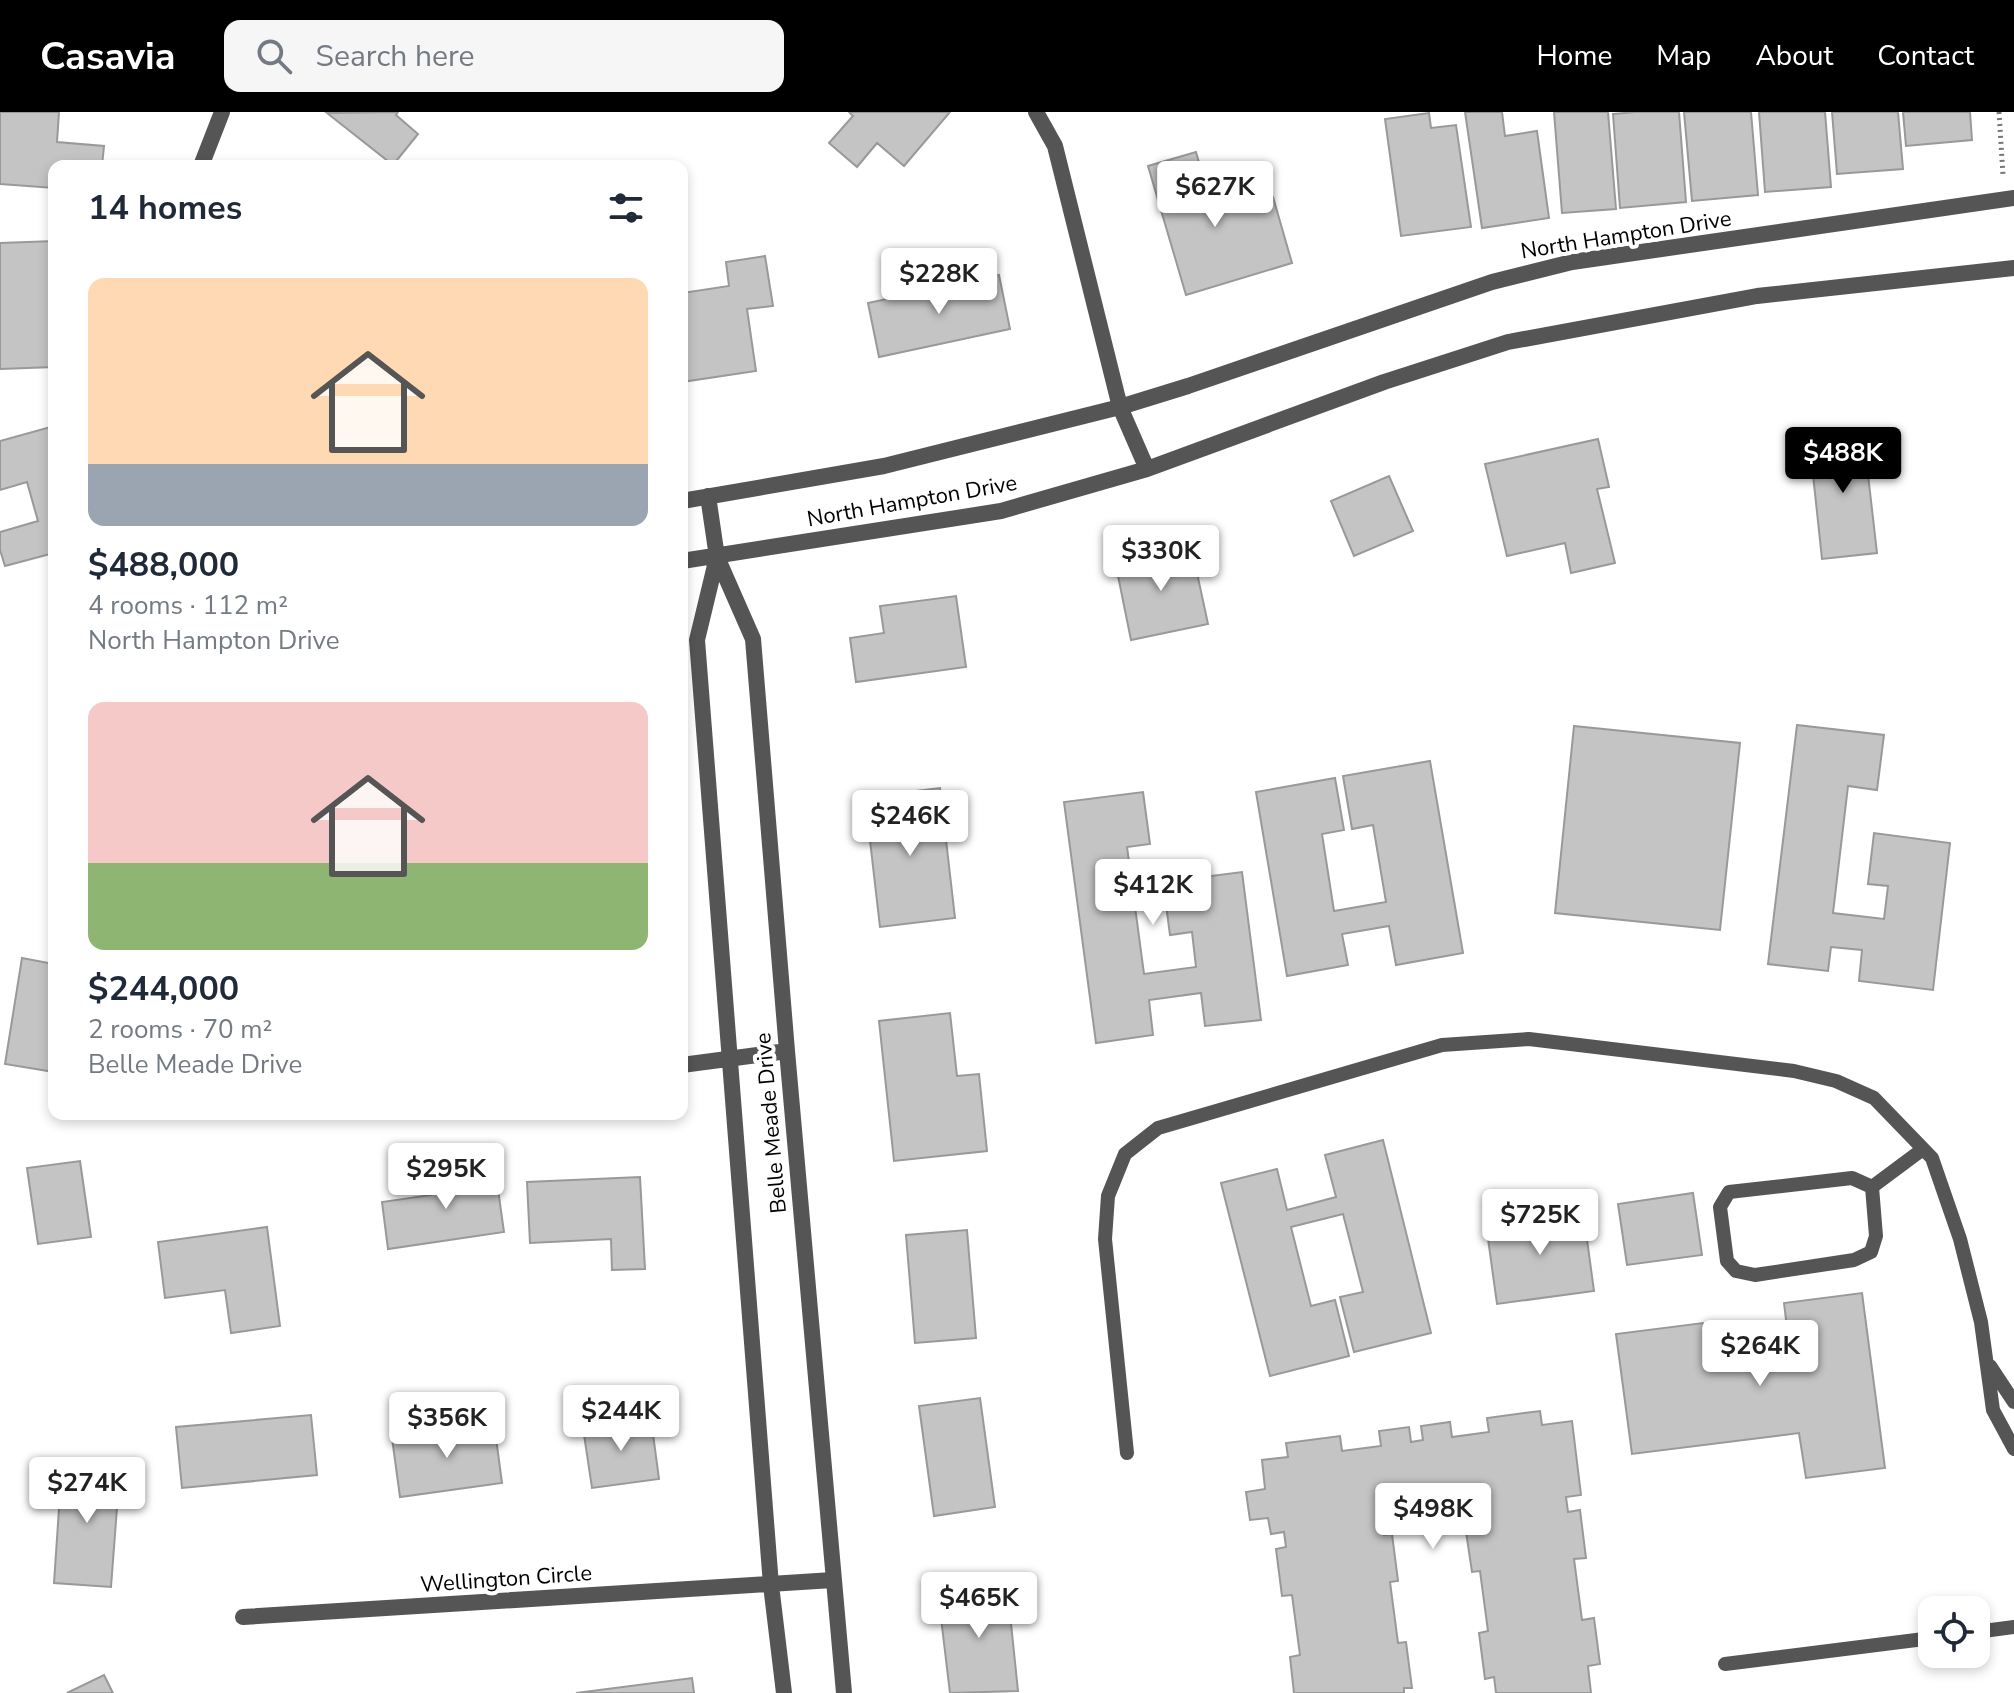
<!DOCTYPE html>
<meta charset="utf-8">
<style>
body{margin:0;font-family:"Nunito Sans",sans-serif;background:#f6f6f7;color:#1f2937;height:100vh;display:flex;flex-direction:column;font-size:30px;white-space:nowrap}
*{box-sizing:border-box;margin:0}
p{font-size:26px;color:#747a83}
.icon{flex:none;width:44px;height:44px;fill:none;stroke:currentColor;stroke-width:2;stroke-linecap:round;stroke-linejoin:round}
.map{position:relative;flex:1;overflow:hidden}
.details{position:absolute;left:48px;top:48px;width:640px;height:960px;display:flex;flex-direction:column;background:#fff;border-radius:16px;box-shadow:0 4px 12px #0003}
.details>*{flex:none}
.tools{position:absolute;left:1918px;top:1484px;display:grid;gap:16px}
.tools a{display:grid;place-items:center;width:72px;height:72px;border-radius:16px;background:#fff;box-shadow:0 4px 12px #0003;font-size:40px}
.price{position:absolute;translate:-50% -68px;padding:0 18px;border-radius:8px;background:#fff;color:#222;font-size:26px;line-height:52px;filter:drop-shadow(0 2px 4px #0008)}
.price::after{content:'';position:absolute;left:50%;top:48px;width:24px;height:18px;margin-left:-12px;background:inherit;clip-path:polygon(0 0,100% 0,50% 100%)}
.price.on{background:#000;color:#fff}
ul{padding:0;list-style:none}
li{display:grid;align-content:center;gap:16px;height:424px;padding:0 40px}
li span{display:grid;place-items:center;height:248px;border-radius:16px;color:#555}
li>.icon{margin-inline-start:auto}
span .icon{width:144px;height:144px;fill:#fffc;stroke-width:1}
li b{font-size:34px}
h2{display:flex;justify-content:space-between;align-items:center;height:96px;padding:0 40px;font-size:34px}
header{display:flex;align-items:center;gap:48px;box-sizing:border-box;height:112px;padding:0 40px;background:#000;color:#fff}
header strong{font-size:38px}
nav{display:flex;gap:44px;margin-inline-start:auto;font-size:28px}
.search{width:560px;height:72px;background:#f6f6f7;display:flex;align-items:center;gap:20px;box-sizing:border-box;padding:0 28px;border-radius:16px;color:#747a83;font-size:30px}
.map>svg:first-child{display:block}
</style>
<header>
<strong>Casavia</strong>
<div class="search"><svg class="icon" aria-label="search" viewBox="0 0 24 24"><circle cx="10" cy="10" r="6"/><path d="M15 15l6 6"/></svg>Search here</div>
<nav><a>Home</a><a>Map</a><a>About</a><a>Contact</a></nav>
</header>
<div class="map">
<svg width="2014" height="1581" viewBox="0 0 2014 1581">
<rect width="100%" height="100%" fill="#fff"/>
<!-- building -->
<path fill="#c4c4c4" stroke="#999" stroke-width="2" d="M 0,0 L 59,0 L 57,30 L 104,34 L 102,54 L 54,54 L 54,76 L 0,72 Z
M 398,0 L 396,3 L 418,22 L 393,53 L 327,1 Z
M 849,0 L 950,0 L 904,54 L 877,31 L 857,55 L 829,31 L 853,4 Z
M 1465,0 L 1502,0 L 1505,24 L 1537,19 L 1549,106 L 1482,116 Z
M 1554,0 L 1608,0 L 1616,97 L 1562,101 Z
M 1635,0 L 1679,0 L 1686,90 L 1620,96 L 1613,2 Z
M 1684,0 L 1751,0 L 1758,83 L 1692,89 Z
M 1759,0 L 1825,0 L 1831,75 L 1765,80 Z
M 1832,0 L 1898,0 L 1903,57 L 1837,62 Z
M 1903,0 L 1970,0 L 1972,28 L 1906,34 Z
M 1429,1 L 1431,16 L 1456,13 L 1471,115 L 1401,124 L 1385,7 Z
M 1196,40 L 1214,102 L 1273,85 L 1292,151 L 1186,183 L 1148,54 Z
M 54,129 L 54,255 L 0,257 L 0,131 Z
M 765,144 L 773,194 L 747,197 L 756,259 L 682,270 L 682,181 L 729,174 L 726,150 Z
M 999,163 L 1010,217 L 879,245 L 868,191 Z
M 54,314 L 54,441 L 5,454 L 0,438 L 0,420 L 38,409 L 27,370 L 0,378 L 0,329 Z
M 1863,319 L 1877,441 L 1822,447 L 1809,325 Z
M 1598,327 L 1609,375 L 1597,377 L 1615,451 L 1571,461 L 1565,431 L 1507,444 L 1485,352 Z
M 1389,364 L 1413,419 L 1354,444 L 1331,389 Z
M 1191,433 L 1208,512 L 1131,528 L 1115,449 Z
M 956,484 L 966,555 L 856,570 L 850,526 L 884,521 L 880,494 Z
M 1797,613 L 1884,623 L 1877,678 L 1848,674 L 1833,801 L 1884,807 L 1888,774 L 1868,772 L 1874,721 L 1950,731 L 1933,878 L 1859,869 L 1862,838 L 1831,835 L 1828,859 L 1768,852 Z
M 1574,614 L 1740,631 L 1720,818 L 1555,801 Z
M 1430,649 L 1463,841 L 1396,853 L 1389,814 L 1342,822 L 1348,853 L 1287,864 L 1256,680 L 1335,666 L 1344,718 L 1322,722 L 1334,799 L 1386,790 L 1373,713 L 1352,717 L 1343,664 Z
M 940,676 L 955,806 L 880,815 L 865,685 Z
M 1143,680 L 1150,732 L 1127,735 L 1144,862 L 1196,855 L 1192,820 L 1170,823 L 1163,770 L 1242,760 L 1261,908 L 1205,914 L 1201,881 L 1149,888 L 1153,923 L 1096,931 L 1064,690 Z
M 22,846 L 54,852 L 54,960 L 5,952 Z
M 950,901 L 957,964 L 979,962 L 987,1039 L 894,1049 L 879,909 Z
M 1383,1028 L 1431,1221 L 1354,1240 L 1340,1185 L 1363,1180 L 1343,1102 L 1291,1115 L 1311,1194 L 1335,1188 L 1349,1244 L 1270,1264 L 1221,1071 L 1277,1057 L 1287,1098 L 1336,1085 L 1325,1043 Z
M 80,1049 L 91,1125 L 38,1132 L 27,1056 Z
M 495,1056 L 504,1120 L 388,1137 L 382,1090 L 431,1083 L 429,1065 Z
M 640,1065 L 645,1157 L 612,1158 L 611,1127 L 530,1131 L 527,1070 Z
M 1693,1081 L 1702,1143 L 1627,1153 L 1618,1092 Z
M 1583,1098 L 1594,1179 L 1497,1192 L 1486,1112 Z
M 267,1115 L 280,1214 L 231,1221 L 225,1178 L 165,1186 L 158,1130 Z
M 967,1118 L 976,1226 L 915,1231 L 906,1123 Z
M 1862,1181 L 1885,1356 L 1806,1366 L 1799,1321 L 1632,1342 L 1616,1222 L 1703,1211 L 1708,1243 L 1789,1232 L 1784,1191 Z
M 980,1286 L 995,1395 L 934,1404 L 919,1294 Z
M 1540,1299 L 1542,1313 L 1572,1309 L 1581,1383 L 1566,1385 L 1568,1400 L 1580,1398 L 1586,1446 L 1574,1447 L 1582,1508 L 1594,1506 L 1600,1552 L 1588,1554 L 1591,1581 L 1496,1581 L 1494,1565 L 1485,1567 L 1479,1521 L 1488,1519 L 1480,1459 L 1472,1460 L 1465,1413 L 1475,1411 L 1473,1397 L 1382,1408 L 1384,1423 L 1392,1422 L 1398,1469 L 1390,1470 L 1398,1531 L 1406,1530 L 1412,1576 L 1404,1576 L 1404,1581 L 1294,1581 L 1290,1545 L 1300,1543 L 1292,1483 L 1282,1484 L 1276,1437 L 1286,1435 L 1284,1420 L 1271,1422 L 1268,1406 L 1250,1408 L 1246,1380 L 1265,1377 L 1262,1348 L 1288,1345 L 1286,1331 L 1340,1324 L 1342,1339 L 1373,1335 L 1381,1334 L 1379,1319 L 1409,1315 L 1411,1330 L 1423,1328 L 1421,1314 L 1450,1310 L 1452,1325 L 1489,1320 L 1487,1306 Z
M 311,1303 L 317,1363 L 182,1376 L 176,1315 Z
M 651,1307 L 659,1367 L 592,1376 L 583,1316 Z
M 494,1311 L 502,1371 L 400,1385 L 392,1326 Z
M 62,1352 L 120,1356 L 111,1475 L 54,1471 Z
M 1007,1473 L 1018,1579 L 950,1581 L 938,1481 Z
M 104,1563 L 113,1581 L 67,1581 Z
M 692,1566 L 694,1581 L 576,1581 Z"/>
<g fill="none" stroke-linecap="round" stroke-linejoin="round">
<!-- path -->
<path stroke="#777" stroke-width="5" stroke-dasharray="2 4" stroke-linecap="butt" d="M 1999,0 L 2003,63"/>
<!-- service -->
<path stroke="#555" stroke-width="14" d="M 1872,1075 L 1852,1066 L 1729,1080 L 1720,1095 L 1727,1149 L 1736,1159 L 1755,1163 L 1854,1148 L 1871,1140 L 1876,1124 L 1872,1075 L 1923,1037
M 1990,1254 L 2014,1290
M 1127,1341 L 1105,1127 L 1108,1084 L 1125,1042 L 1158,1016 L 1442,933 L 1529,927 L 1794,959 L 1836,969 L 1874,986 L 1932,1046 L 1960,1127 L 1981,1210 L 1993,1298 L 2014,1337
M 1976,1520 L 2014,1515
M 1725,1552 L 1932,1526"/>
<!-- minor -->
<path stroke="#555" stroke-width="16" d="M 1036,0 L 1055,34 L 1120,295 L 1147,357
M 201,54 L 222,0
M 708,384 L 717,445 L 753,527 L 787,939 L 844,1581
M 682,389 L 884,354 L 1120,295 L 1188,274 L 1492,170 L 1572,150 L 2014,86
M 717,445 L 697,528 L 771,1473 L 784,1581
M 682,449 L 1001,399 L 1147,357 L 1384,270 L 1508,230 L 1757,184 L 2014,156
M 682,953 L 787,939
M 243,1505 L 833,1468"/>
</g>
<g text-anchor="middle" dominant-baseline="central" stroke-width="8" stroke-linejoin="round" paint-order="stroke">
<!-- street labels -->
<g font-size="22" fill="#000" stroke="#fff">
<text transform="translate(1626 123) rotate(-9)">North Hampton Drive</text>
<text transform="translate(912 389) rotate(-10)">North Hampton Drive</text>
<text transform="translate(771 1011) rotate(-95)">Belle Meade Drive</text>
<text transform="translate(506 1467) rotate(-4)">Wellington Circle</text>
</g>
</g>
</svg>
<div class="tools">
<a><svg class="icon" aria-label="locate" viewBox="0 0 24 24"><circle cx="12" cy="12" r="6"/><path d="M12 2v4M12 18v4M2 12h4M18 12h4"/></svg></a>
</div>
<b class="price" style="left:1215px;top:117px">$627K</b>
<b class="price" style="left:939px;top:204px">$228K</b>
<b class="price on" style="left:1843px;top:383px">$488K</b>
<b class="price" style="left:1161px;top:481px">$330K</b>
<b class="price" style="left:910px;top:746px">$246K</b>
<b class="price" style="left:1153px;top:815px">$412K</b>
<b class="price" style="left:446px;top:1099px">$295K</b>
<b class="price" style="left:1540px;top:1145px">$725K</b>
<b class="price" style="left:1760px;top:1276px">$264K</b>
<b class="price" style="left:621px;top:1341px">$244K</b>
<b class="price" style="left:447px;top:1348px">$356K</b>
<b class="price" style="left:87px;top:1413px">$274K</b>
<b class="price" style="left:1433px;top:1439px">$498K</b>
<b class="price" style="left:979px;top:1528px">$465K</b>
<section class="details">
<h2>14 homes<svg class="icon" aria-label="filters" viewBox="0 0 24 24"><path d="M4 7h16M4 17h16"/><circle cx="9" cy="7" r="2"/><circle cx="15" cy="17" r="2"/></svg></h2>
<ul>
<li><span style="background:linear-gradient(#ffd9b3 75%,#9aa5b1 0)"><svg class="icon" aria-label="home" viewBox="0 0 24 24"><path d="M3 11l9-7 9 7M6 9v11h12V9"/></svg></span><div><b>$488,000</b><p>4 rooms · 112 m²</p><p>North Hampton Drive</p></div></li>
<li><span style="background:linear-gradient(#f6c9c9 65%,#8fb573 0)"><svg class="icon" aria-label="home" viewBox="0 0 24 24"><path d="M3 11l9-7 9 7M6 9v11h12V9"/></svg></span><div><b>$244,000</b><p>2 rooms · 70 m²</p><p>Belle Meade Drive</p></div></li>
</ul>
</section>
</div>
